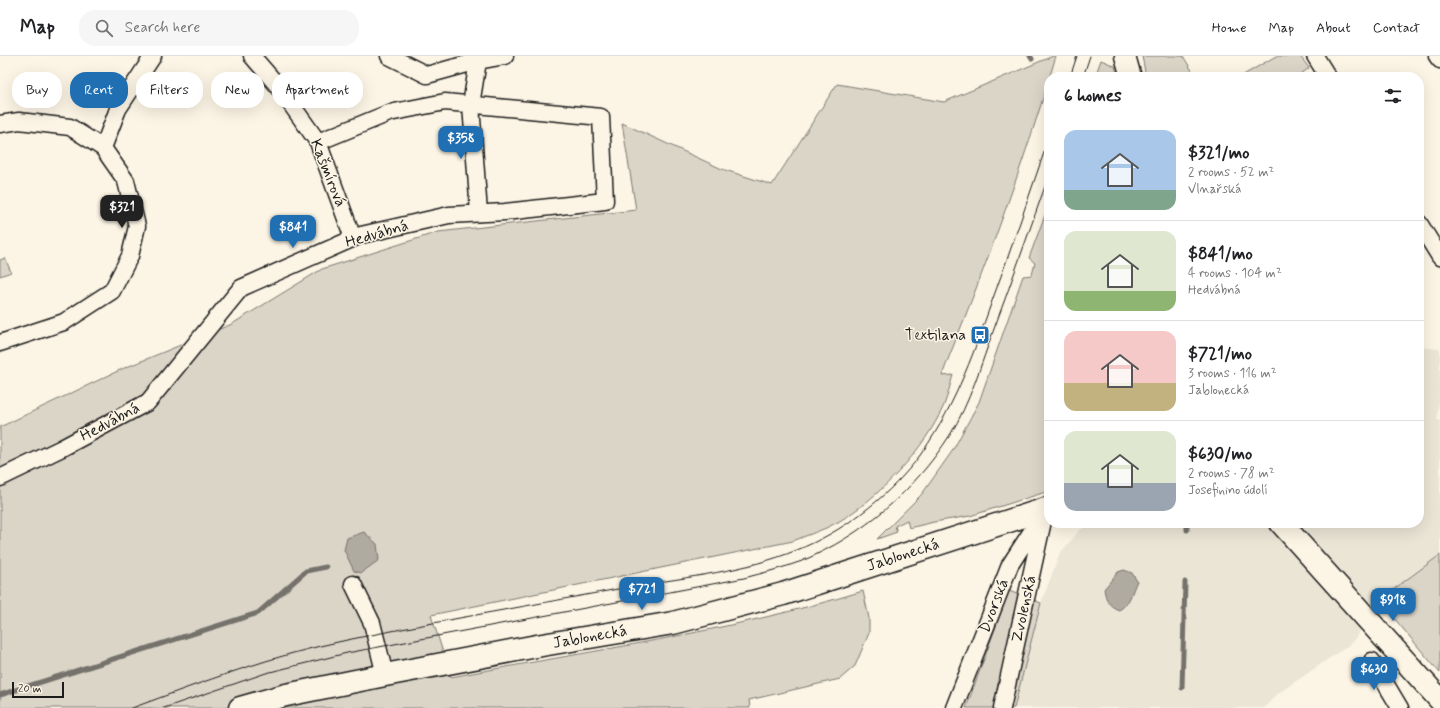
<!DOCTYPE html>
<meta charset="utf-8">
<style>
body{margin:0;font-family:Mynerve,sans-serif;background:#f6f6f6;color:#202124;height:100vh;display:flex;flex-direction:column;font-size:15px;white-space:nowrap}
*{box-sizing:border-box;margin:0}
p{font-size:13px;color:#757577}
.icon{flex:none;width:22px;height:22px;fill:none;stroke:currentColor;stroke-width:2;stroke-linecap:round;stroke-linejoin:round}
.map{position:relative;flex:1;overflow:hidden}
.panel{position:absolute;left:1044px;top:16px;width:380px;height:456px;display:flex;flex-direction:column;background:#fff;border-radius:16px;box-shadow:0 4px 16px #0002}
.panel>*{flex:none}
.guide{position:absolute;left:12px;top:16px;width:380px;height:36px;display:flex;gap:8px}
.scale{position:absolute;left:12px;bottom:10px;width:52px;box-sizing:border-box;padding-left:4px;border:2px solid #1c1c1c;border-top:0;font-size:11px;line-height:14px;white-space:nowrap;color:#1c1c1c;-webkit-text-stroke:3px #fcf5e5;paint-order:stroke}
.price{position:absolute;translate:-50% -34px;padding:0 9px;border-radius:8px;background:#1f6fb2;color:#fff;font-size:13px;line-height:26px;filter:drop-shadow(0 1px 2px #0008)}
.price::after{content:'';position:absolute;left:50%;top:24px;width:12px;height:9px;margin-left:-6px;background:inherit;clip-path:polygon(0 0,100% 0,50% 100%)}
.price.active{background:#222;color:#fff}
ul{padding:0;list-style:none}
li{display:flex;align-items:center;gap:12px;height:100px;padding:0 20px}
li+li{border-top:1px solid #e0e0e0}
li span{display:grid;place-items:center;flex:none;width:112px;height:80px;border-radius:12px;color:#555}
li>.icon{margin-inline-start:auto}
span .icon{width:48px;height:48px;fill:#fffc;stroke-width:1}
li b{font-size:17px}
h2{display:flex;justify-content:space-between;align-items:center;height:48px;padding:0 20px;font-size:17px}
.chip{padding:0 14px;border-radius:16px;background:#fff;box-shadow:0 4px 16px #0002;font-size:14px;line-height:36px}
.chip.active{background:#1f6fb2;color:#fff}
header{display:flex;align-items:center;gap:24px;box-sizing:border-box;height:56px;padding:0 20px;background:#fff;border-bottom:1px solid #e0e0e0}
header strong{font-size:19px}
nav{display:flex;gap:22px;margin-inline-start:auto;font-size:14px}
.search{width:280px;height:36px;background:#f6f6f6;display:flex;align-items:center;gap:10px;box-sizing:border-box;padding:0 14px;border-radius:16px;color:#757577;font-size:15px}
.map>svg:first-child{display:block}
</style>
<header>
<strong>Map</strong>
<div class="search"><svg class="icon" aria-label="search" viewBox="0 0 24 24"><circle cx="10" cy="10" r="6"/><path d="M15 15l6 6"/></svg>Search here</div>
<nav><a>Home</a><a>Map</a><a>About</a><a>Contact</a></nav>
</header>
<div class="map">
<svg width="1440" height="652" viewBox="0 0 1440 652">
<rect width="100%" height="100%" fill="#fcf5e5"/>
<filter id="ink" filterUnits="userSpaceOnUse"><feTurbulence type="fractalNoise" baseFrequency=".025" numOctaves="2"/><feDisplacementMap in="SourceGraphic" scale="8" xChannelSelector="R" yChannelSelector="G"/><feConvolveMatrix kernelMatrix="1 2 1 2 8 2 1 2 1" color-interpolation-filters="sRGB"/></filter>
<g filter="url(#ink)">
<!-- built -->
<path fill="#ebe5d6" d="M 1419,291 L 1440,293 L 1440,338 L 1437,363 L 1440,365 L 1440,499 L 1379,544 L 1353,586 L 1276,639 L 1264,652 L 1014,652 L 1041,547 L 1060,497 L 1080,474 L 1095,467 L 1419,467 Z"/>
<!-- green -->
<path fill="#dbd5c8" stroke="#7c7872" d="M 1053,0 L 1056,0 C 1025,104 988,205 947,306 L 942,320 L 953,319 C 950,329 948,339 944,349 C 925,393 879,442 838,466 C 824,474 807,479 793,485 L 431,559 L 451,621 C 589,595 729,576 863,535 L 869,562 L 869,577 L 855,610 L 840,623 L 749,644 L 750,652 L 0,652 L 0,371 L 122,313 L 232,268 L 322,213 L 438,176 L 636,154 L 622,67 L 722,113 L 772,129 L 837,28 L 944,46 Z
M 1142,0 L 1183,0 L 1196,21 L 1146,21 Z
M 1276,0 L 1300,0 L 1309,12 L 1297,21 L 1240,21 Z
M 1101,4 L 1115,10 L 1118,21 L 1095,21 Z
M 1049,148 L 1049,435 L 970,460 L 934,466 L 909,472 L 907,464 L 895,470 L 897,476 L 877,483 L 922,438 L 953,394 L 979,346 L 1023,220 L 1032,219 L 1035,207 L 1029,202 Z
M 5,202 L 11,216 L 0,220 L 0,204 Z
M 1440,499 L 1440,617 L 1379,544 Z
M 1009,535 L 1041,547 L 1014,652 L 966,652 Z"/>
<!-- water -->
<path fill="#b0aba1" stroke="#75726c" d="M 364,476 L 377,488 L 379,504 L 361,517 L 354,515 L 344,494 L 347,482 Z
M 1124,514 L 1132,517 L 1137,525 C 1131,537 1131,547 1119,554 C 1108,550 1106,544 1104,533 L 1118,516 Z"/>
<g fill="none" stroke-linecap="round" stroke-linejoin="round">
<!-- stream -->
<path stroke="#75726c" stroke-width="5" d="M 1030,0 L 1032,3
M 1187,467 L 1187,474
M 1182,632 L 1185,526
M 0,639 L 258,557 L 306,515 L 326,511"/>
<!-- minor casing -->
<g stroke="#1c1c1c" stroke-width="19">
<path id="minor" d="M 252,0 L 278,30 L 318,86 L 353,182
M 389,0 L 427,19 L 478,5 L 505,0
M 1315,0 L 1328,21
M 1437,0 L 1440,4
M 478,5 L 471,49 L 479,157
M 0,68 L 19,65 L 70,71 L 103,92 L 126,125 L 137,170 L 130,200 L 112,235 L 64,266 L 0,287
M 103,92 L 118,53 L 153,0
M 1419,167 L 1440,201
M 0,422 L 62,392 L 148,346 L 241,232 L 361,179 L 449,159 L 505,156 L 605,145 L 601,61 L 445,46 L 389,57 L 318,86
M 353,528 L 372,567 L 385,619
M 1372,605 L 1400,652
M 954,652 L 1010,509 L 1046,453
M 1002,652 L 1043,465"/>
</g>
<!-- tertiary casing -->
<g stroke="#1c1c1c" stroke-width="23">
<path id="tertiary" d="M 1125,0 L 1131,21"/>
</g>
<!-- secondary casing -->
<g stroke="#1c1c1c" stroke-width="25">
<path id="secondary" d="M 1281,467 L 1440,644
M 240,652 L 286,639 L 385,619 L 542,589 L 673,567 L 783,538 L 1049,452"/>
</g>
<!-- minor -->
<use href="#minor" stroke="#fcf5e5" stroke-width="16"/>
<!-- tertiary -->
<use href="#tertiary" stroke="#fcf5e5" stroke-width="20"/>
<!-- secondary -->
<use href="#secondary" stroke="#fcf5e5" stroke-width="22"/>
<!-- tram -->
<path stroke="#1c1c1c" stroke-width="1" d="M 1070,21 L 1077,0
M 1083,21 L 1090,0
M 132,652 C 203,626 273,599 347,584 C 443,564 539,548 634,530 C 688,521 746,515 797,494 C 842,476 884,444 915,406 C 952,358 972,302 992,245 C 1012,191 1030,137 1049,82
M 164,652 L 266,617 L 347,597 L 744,522 C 763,517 783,512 802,505 C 863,479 914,435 950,379 C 970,347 981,308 994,273 C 1013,222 1031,170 1049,119"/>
</g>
</g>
<!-- icons -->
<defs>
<g id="bus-square" transform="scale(1)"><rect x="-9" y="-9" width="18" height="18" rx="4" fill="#1f6fb2" stroke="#fcf5e5"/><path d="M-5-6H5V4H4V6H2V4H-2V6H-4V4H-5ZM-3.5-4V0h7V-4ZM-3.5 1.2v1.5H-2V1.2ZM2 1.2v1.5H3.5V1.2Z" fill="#fff"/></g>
</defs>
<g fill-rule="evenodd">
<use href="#bus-square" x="980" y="279"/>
</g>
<g text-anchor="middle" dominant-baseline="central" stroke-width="3" stroke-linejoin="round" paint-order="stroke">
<!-- street labels -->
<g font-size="16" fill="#1c1c1c" stroke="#fcf5e5">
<text transform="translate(328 117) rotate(68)">Kašmírová</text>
<text transform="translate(377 178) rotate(-16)">Hedvábná</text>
<text transform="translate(110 366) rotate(-28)">Hedvábná</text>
<text transform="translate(903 499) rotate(-18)">Jablonecká</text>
<text transform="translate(994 550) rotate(-69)">Dvorská</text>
<text transform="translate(1024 553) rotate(-78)">Zvolenská</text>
<text transform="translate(590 581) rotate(-10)">Jablonecká</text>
</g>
<!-- poi labels -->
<g font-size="16" fill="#1c1c1c" stroke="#fcf5e5" text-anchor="end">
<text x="966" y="279">Textilana</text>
</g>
</g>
</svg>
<div class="scale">20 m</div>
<b class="price" style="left:461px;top:104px">$358</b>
<b class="price active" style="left:122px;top:173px">$321</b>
<b class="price" style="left:293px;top:193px">$841</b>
<b class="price" style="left:642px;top:555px">$721</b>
<b class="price" style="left:1393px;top:566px">$918</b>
<b class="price" style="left:1374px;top:635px">$630</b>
<div class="guide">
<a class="chip">Buy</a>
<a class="chip active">Rent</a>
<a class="chip">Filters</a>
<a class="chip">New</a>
<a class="chip">Apartment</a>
</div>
<section class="panel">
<h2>6 homes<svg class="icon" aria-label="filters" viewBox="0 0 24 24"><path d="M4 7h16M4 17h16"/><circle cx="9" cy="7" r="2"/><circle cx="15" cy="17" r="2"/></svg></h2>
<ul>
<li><span style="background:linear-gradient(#a9c7e8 75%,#7fa58c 0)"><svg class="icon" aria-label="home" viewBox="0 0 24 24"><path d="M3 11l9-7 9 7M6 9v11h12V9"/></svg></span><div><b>$321/mo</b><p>2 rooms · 52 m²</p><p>Vlnařská</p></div></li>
<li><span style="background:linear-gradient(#dfe7d0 75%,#8fb573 0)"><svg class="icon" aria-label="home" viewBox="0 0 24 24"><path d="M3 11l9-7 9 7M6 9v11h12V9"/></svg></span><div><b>$841/mo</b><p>4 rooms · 104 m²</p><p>Hedvábná</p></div></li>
<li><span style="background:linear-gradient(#f6c9c9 65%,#c2b280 0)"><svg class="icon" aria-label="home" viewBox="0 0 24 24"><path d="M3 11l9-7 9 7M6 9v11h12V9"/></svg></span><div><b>$721/mo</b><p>3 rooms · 116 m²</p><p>Jablonecká</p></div></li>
<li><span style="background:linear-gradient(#dfe7d0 65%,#9aa5b1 0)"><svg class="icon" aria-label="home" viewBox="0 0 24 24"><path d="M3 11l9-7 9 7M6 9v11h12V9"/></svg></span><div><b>$630/mo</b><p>2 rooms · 78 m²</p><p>Josefinino údolí</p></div></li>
</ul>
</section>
</div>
